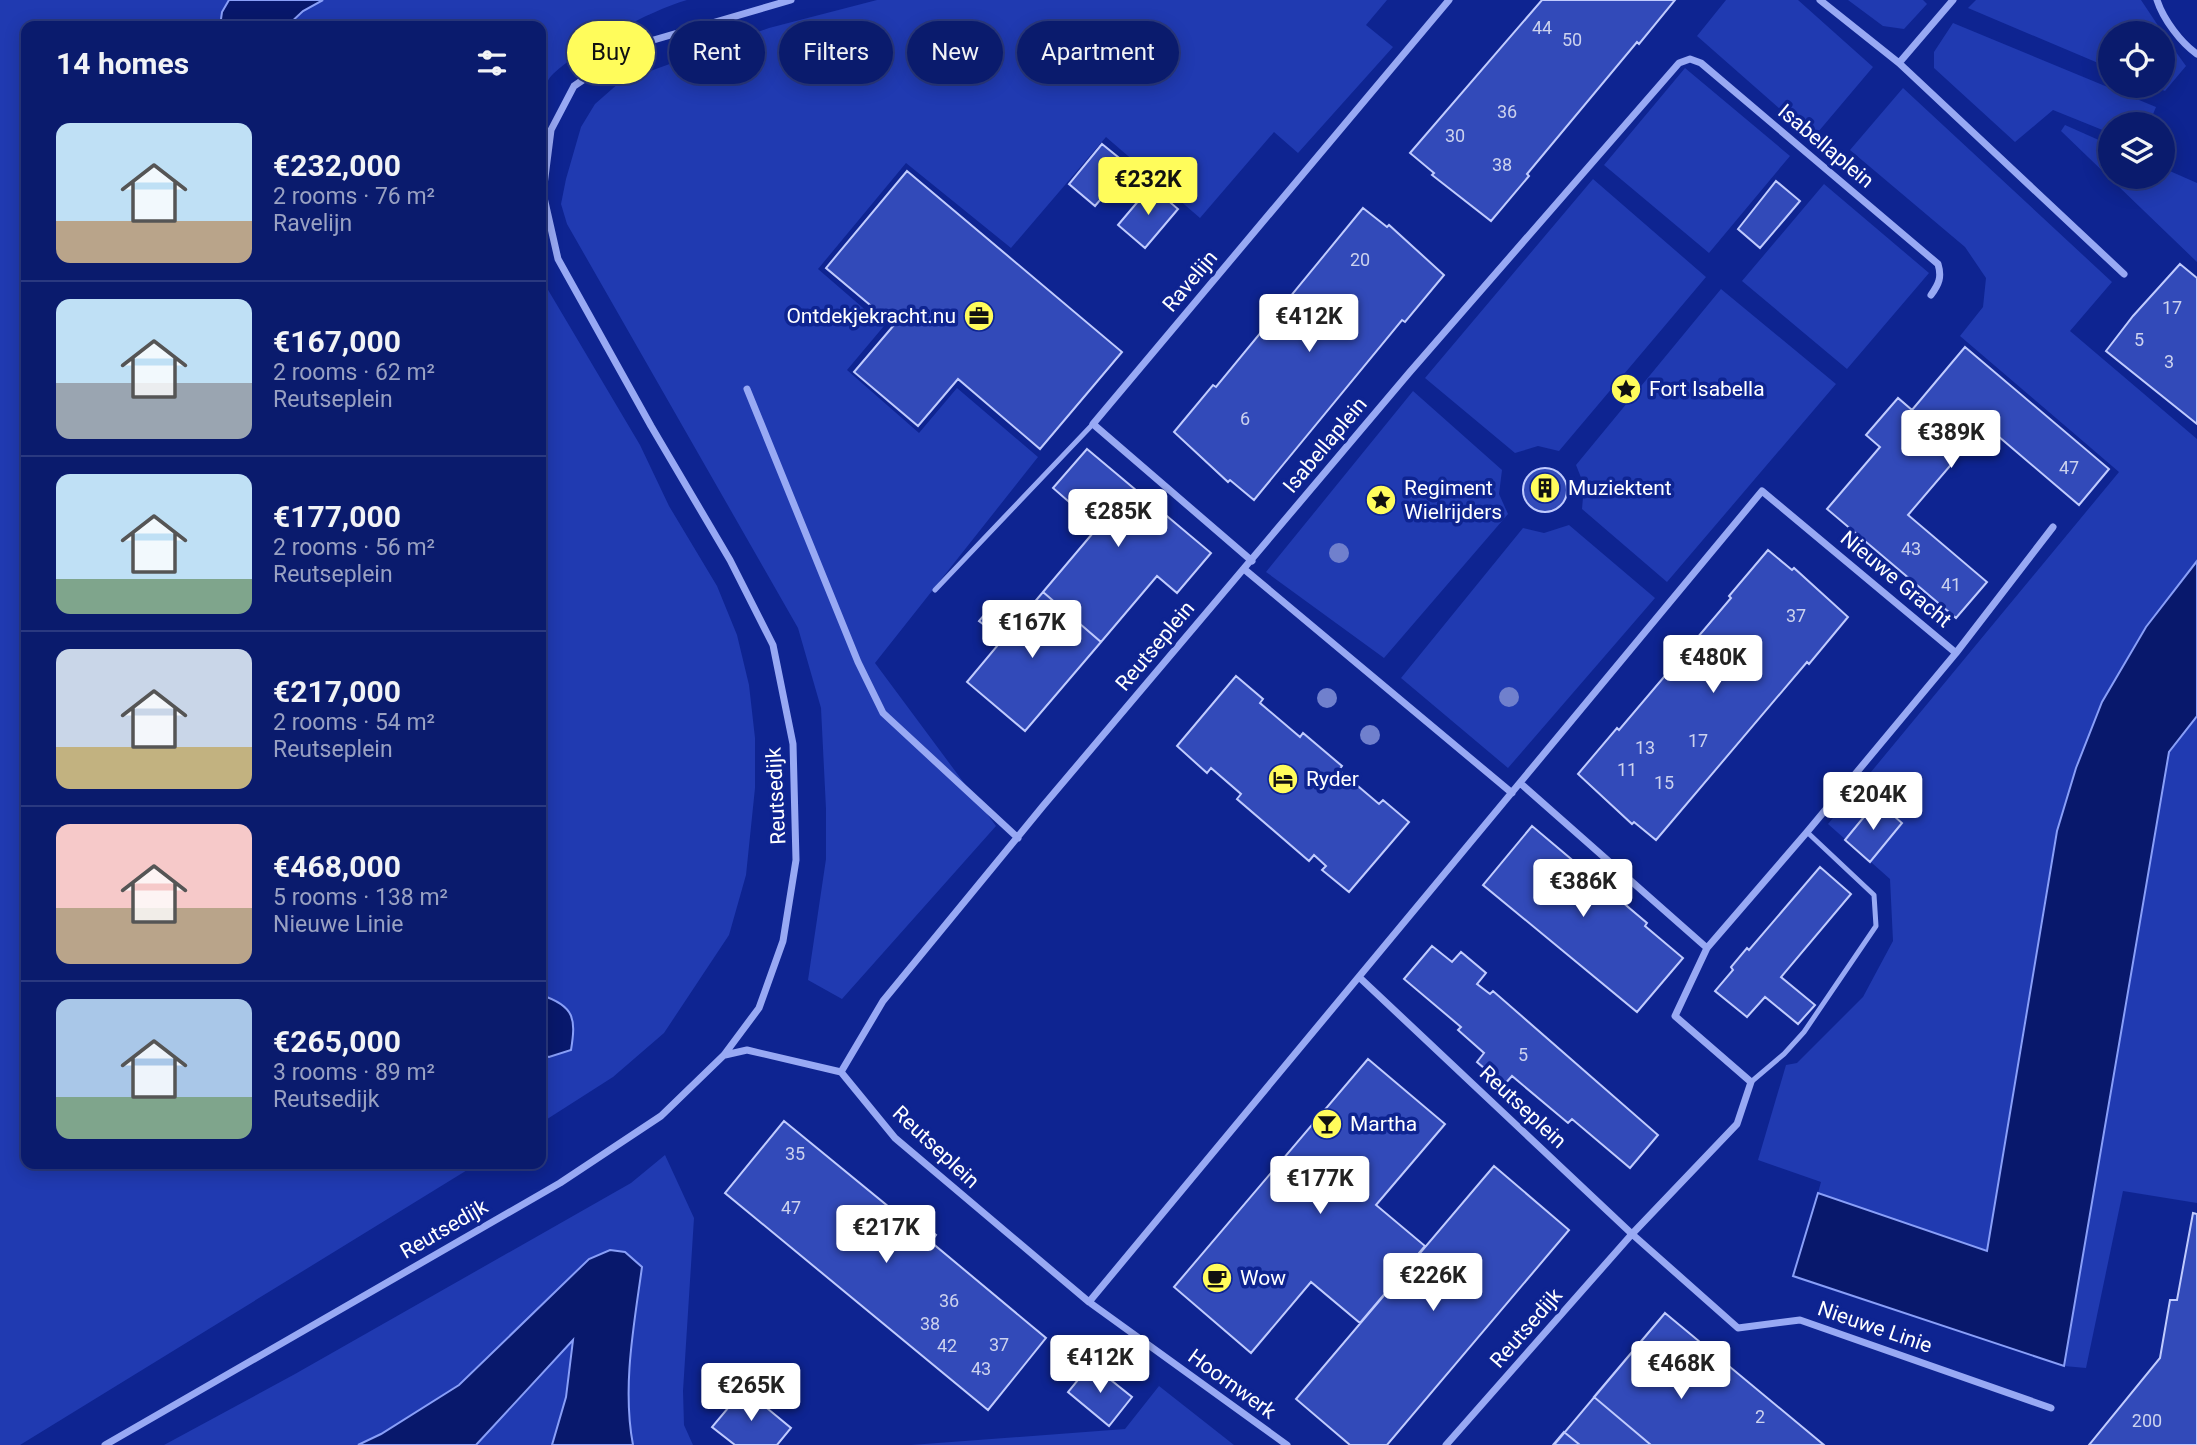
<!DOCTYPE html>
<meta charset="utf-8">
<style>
body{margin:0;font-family:Roboto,sans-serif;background:#182875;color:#f1f3f6;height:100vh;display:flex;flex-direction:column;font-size:26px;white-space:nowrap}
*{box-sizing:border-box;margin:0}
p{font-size:23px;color:#99a1c2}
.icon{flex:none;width:38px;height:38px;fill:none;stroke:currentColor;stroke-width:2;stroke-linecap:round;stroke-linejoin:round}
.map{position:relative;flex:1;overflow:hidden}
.side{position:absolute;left:21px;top:21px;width:525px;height:1148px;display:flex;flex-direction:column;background:#0a1b6d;border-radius:14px;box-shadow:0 4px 18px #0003,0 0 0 2px #2a3980}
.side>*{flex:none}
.hud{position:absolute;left:567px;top:21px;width:665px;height:63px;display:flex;gap:14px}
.buttons{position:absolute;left:2098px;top:21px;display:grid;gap:14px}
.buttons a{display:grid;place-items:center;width:77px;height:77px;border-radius:50%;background:#0a1b6d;box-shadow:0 4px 18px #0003,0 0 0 2px #2a3980;font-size:35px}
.price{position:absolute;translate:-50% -60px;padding:0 16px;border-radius:7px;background:#fff;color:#222;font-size:23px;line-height:46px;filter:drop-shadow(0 2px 4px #0008)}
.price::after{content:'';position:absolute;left:50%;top:42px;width:21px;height:16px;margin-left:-10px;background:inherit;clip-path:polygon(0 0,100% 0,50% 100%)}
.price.current{background:#fffc5b;color:#111}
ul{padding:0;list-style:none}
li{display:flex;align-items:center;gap:21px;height:175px;padding:0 35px}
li+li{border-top:2px solid #2a3980}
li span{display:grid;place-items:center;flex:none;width:196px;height:140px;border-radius:14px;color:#555}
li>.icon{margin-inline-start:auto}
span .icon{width:84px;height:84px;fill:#fffc;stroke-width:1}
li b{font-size:30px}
h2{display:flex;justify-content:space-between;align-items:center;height:84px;padding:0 35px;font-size:30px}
.tag{padding:0 24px;border-radius:32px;background:#0a1b6d;box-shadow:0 4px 18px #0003,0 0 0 2px #2a3980;font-size:24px;line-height:63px}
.tag.current{background:#fffc5b;color:#111}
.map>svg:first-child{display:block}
</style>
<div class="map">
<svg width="2197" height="1445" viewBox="0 0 2197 1445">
<rect width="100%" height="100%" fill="#0e2491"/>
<!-- green -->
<path fill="#203ab1" d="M 0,0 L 229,0 L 222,12 L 220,26 L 26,26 L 26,1164 L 477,1164 L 20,1445 L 0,1445 Z
M 323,0 L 687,0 C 649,11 582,47 553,74 C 547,79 544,90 541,98 L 541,26 L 287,26 L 303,11 Z
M 877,0 L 1387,0 L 1366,25 L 1393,47 L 1298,153 L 1274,132 L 1200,218 L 1106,137 L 1011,248 L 906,163 L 818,269 L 884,326 L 847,370 L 919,433 L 957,388 L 1038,457 L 875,663 L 996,826 L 842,999 L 808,980 L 826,859 L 826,809 L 821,708 L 798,628 L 567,224 L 561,204 L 566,179 L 581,127 L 595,104 L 620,82 L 769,28 Z
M 1726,0 L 1798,0 L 1873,67 L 1813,138 L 1697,36 Z
M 1848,0 L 1923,0 L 1927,4 L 1904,29 L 1883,26 Z
M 1976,0 L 2141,0 L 2163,33 L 2110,33 L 2110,68 L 1968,8 Z
M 1953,23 L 2156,107 L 2149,124 L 2110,124 L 2110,133 L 2053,110 L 2015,142 L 1934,68 L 1934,52 Z
M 2163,34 L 2186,66 L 2165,91 L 2152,86 L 2163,86 Z
M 1685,68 L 1790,156 L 1709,253 L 1604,165 Z
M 1903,88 L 2112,282 L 2070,331 L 2197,439 L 2197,561 L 2146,627 L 2076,768 L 2056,835 L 1987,1251 L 1818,1193 L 1821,1182 L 1758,1160 L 1786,1065 L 1797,1063 L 1863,997 L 1893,941 L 1890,879 L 1828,824 L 2119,472 L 1960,336 L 1983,307 L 1986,278 L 1965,247 L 1850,150 Z
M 2065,125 L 2110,145 L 2110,177 L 2163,177 L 2163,168 L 2197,183 L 2197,262 L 2061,131 Z
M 1593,179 L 1706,277 L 1559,451 L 1538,446 L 1515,453 L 1425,378 Z
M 1824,184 L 1929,273 L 1847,369 L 1742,281 Z
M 541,278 L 640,445 L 669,506 L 717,586 L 737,635 L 749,685 L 755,738 L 755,788 L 746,875 L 729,935 L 664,1033 L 613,1077 L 541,1123 L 541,1055 L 549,1057 L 566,1009 L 541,995 Z
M 1721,289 L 1836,384 L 1667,582 L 1582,509 L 1584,485 L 1576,465 Z
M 1413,391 L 1502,470 L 1499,494 L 1508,514 L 1384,658 L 1266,572 Z
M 1569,525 L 1655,598 L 1508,768 L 1401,678 L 1523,528 L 1544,533 Z
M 2197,716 L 2197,1203 L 2123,1191 L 2086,1368 L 2064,1366 L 2169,752 Z
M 665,1155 L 694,1218 L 683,1391 L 684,1425 L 693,1445 L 633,1445 C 622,1387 634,1326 642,1267 L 589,1259 L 459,1385 L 381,1434 L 358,1445 L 164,1445 L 295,1374 L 631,1183 Z
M 573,1339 L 566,1397 L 552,1445 L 476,1445 Z
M 1159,1386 L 1234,1445 L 911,1445 L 1125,1429 Z"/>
<!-- water -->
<path fill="#08186c" stroke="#899ff8" stroke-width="2" d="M 229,0 L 323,0 L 303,11 L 287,26 L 220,26 L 222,12 Z
M 2197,561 L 2197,716 L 2169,752 L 2064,1366 L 1793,1276 L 1818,1193 L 1987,1251 L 2057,831 L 2076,768 L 2102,702 L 2146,627 Z
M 541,995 C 575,1006 576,1019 571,1050 L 549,1057 L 541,1055 Z
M 610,1250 L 625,1252 L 642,1267 C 634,1325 622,1387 633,1445 L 552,1445 L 566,1397 L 573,1340 L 476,1445 L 358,1445 L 381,1434 L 459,1385 L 589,1259 Z"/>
<!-- building -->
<path fill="#324ab9" stroke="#c0cbfe" stroke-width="2" d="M 1542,0 L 1675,0 L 1639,44 L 1637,42 L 1527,174 L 1529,176 L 1491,221 L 1432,175 L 1434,173 L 1410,153 Z
M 1102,144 L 1129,166 L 1095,206 L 1069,184 Z
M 907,171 L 1122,352 L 1040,449 L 958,379 L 918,426 L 854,372 L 894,325 L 826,268 Z
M 1776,181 L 1800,201 L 1760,248 L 1738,229 Z
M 1151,186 L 1178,209 L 1145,248 L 1118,225 Z
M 1363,208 L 1387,227 L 1389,225 L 1444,275 L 1405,322 L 1402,320 L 1254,500 L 1230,480 L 1228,482 L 1174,432 L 1213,385 L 1216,387 Z
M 2180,264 L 2197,278 L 2197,424 L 2106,351 L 2133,316 Z
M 1965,347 L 2109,469 L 2079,505 L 1985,425 L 1908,515 L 1987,582 L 1956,618 L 1827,509 L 1880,447 L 1866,435 L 1898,398 L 1912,410 Z
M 1087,449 L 1211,553 L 1177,593 L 1157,576 L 1101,642 L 1043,592 L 1098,527 L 1053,488 Z
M1523 490a22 22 0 1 1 44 0a22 22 0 1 1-44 0Z
M 1768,550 L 1792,570 L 1794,568 L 1848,617 L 1809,664 L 1807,662 L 1656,840 L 1634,822 L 1632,824 L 1578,774 L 1617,728 L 1619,730 L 1731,598 L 1729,596 Z
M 1043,592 L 1101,642 L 1025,731 L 967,682 L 1003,639 L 979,621 L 990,608 L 1012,629 Z
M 1236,676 L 1263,699 L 1260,703 L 1300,737 L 1303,733 L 1342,766 L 1339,770 L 1379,804 L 1383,800 L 1409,822 L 1349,892 L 1322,870 L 1326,866 L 1314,855 L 1309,861 L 1237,799 L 1241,794 L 1211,768 L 1207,773 L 1177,746 Z
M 1877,801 L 1902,823 L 1870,862 L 1845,840 Z
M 1532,826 L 1647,923 L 1645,926 L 1683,958 L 1637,1012 L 1483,885 Z
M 1820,867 L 1851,894 L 1781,977 L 1815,1005 L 1798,1024 L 1765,997 L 1747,1017 L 1715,991 L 1733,970 L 1731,967 L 1747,948 L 1749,950 Z
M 1432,946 L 1452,962 L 1461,952 L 1486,973 L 1477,984 L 1490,994 L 1493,991 L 1658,1135 L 1630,1168 L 1572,1119 L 1568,1123 L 1512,1076 L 1504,1085 L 1477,1062 L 1484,1053 L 1458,1030 L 1461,1027 L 1404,979 Z
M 1368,1059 L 1445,1124 L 1376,1205 L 1425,1246 L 1360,1323 L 1311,1282 L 1251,1353 L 1174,1287 Z
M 784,1121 L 900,1216 L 905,1210 L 936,1235 L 931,1242 L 1046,1338 L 988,1410 L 725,1193 Z
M 1494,1166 L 1569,1230 L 1387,1445 L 1350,1445 L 1296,1399 Z
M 2193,1213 L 2197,1214 L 2197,1445 L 2089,1445 L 2160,1358 L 2170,1300 L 2177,1300 Z
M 1665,1313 L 1824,1445 L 1554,1445 Z
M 1665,1313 L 1824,1445 L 1651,1445 L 1594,1397 Z
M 1091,1364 L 1132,1397 L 1109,1426 L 1068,1392 Z
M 744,1389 L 791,1428 L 777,1445 L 735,1445 L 712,1427 Z
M 1564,1432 L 1580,1445 L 1553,1445 Z"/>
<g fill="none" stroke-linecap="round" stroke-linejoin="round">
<!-- service -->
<path stroke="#98a9f4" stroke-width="5" d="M 935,590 L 1093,424
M 1751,1082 L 1784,1054 L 1804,1032 L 1876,926 L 1874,895 L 1807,832"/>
<!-- minor -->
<path stroke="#98a9f4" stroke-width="7" d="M 1820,0 L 1899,63 L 2124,274
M 2157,0 C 2163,19 2181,43 2197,54
M 1899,63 L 1953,0
M 747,389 L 858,662 L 883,713 L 1018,838
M 1252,561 L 1093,424 L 1449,0
M 1244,569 L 1512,793
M 1956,653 L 2053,527
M 1359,977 L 1632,1234 L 1738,1328 L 1800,1320 L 2051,1408
M 725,1055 L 747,1050 L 841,1072
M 841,1072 L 895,1138 L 1089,1302 L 1762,491 L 1956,653 L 1807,832 L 1707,948 L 1520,783
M 841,1072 L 883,1001 L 1043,806 L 1409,373 L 1679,63 L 1690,59 L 1701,63 L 1938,264 C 1942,277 1939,284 1931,295
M 1089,1302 L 1287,1445
M 105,1445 L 560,1183 L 661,1116 L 724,1055 L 759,1008 L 783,941 L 796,860 L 793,744 L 773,645 L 730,560 L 651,426 L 558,259 L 543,193 L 551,130 L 574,86 L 633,46 L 791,0
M 1446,1445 L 1632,1234 L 1737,1124 L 1751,1082 L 1675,1016 L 1707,948"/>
</g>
<!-- trees -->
<g fill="#7080cd">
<circle cx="1339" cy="553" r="10"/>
<circle cx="1509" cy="697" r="10"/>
<circle cx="1327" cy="698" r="10"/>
<circle cx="1370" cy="735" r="10"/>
</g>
<!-- icons -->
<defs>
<g id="office-disc" transform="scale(1.575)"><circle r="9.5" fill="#fffc5b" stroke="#0e2491"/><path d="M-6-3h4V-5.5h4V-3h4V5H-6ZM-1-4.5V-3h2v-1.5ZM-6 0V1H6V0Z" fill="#111"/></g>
<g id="sight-disc" transform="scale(1.575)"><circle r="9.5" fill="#fffc5b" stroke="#0e2491"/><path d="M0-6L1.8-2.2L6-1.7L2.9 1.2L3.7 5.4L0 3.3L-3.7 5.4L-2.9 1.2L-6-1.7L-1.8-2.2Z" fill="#111"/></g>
<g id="building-disc" transform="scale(1.575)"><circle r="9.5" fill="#fffc5b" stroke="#0e2491"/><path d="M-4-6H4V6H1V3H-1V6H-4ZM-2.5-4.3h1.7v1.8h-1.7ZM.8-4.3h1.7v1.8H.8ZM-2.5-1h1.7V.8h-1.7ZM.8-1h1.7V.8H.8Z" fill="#111"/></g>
<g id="hotel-disc" transform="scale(1.575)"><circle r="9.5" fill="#fffc5b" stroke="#0e2491"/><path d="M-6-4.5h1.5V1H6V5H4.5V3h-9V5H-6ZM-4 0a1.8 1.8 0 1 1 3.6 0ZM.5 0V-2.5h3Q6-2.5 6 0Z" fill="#111"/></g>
<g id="bar-disc" transform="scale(1.575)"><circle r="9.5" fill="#fffc5b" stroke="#0e2491"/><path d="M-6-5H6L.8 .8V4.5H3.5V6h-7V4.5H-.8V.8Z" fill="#111"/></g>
<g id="cafe-disc" transform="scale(1.575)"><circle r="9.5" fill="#fffc5b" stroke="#0e2491"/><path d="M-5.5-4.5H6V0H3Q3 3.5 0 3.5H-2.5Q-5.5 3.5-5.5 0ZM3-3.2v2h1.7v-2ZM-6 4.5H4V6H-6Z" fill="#111"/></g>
</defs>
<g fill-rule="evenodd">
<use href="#office-disc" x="979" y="316"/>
<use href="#sight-disc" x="1626" y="389"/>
<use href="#building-disc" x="1545" y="488"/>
<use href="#sight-disc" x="1381" y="500"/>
<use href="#hotel-disc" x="1283" y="779"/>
<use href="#bar-disc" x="1327" y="1124"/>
<use href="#cafe-disc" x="1217" y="1278"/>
</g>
<g text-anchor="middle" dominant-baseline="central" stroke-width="7" stroke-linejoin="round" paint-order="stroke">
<!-- number labels -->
<g font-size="18" fill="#ccd2ee">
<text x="1542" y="27">44</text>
<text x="1572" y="39">50</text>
<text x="1507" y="111">36</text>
<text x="1455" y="135">30</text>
<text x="1502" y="164">38</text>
<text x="1360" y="259">20</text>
<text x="2172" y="307">17</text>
<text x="2139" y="339">5</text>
<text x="2169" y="361">3</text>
<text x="1245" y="418">6</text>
<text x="2069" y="467">47</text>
<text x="1911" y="548">43</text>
<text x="1951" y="584">41</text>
<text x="1796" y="615">37</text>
<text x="1698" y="740">17</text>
<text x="1645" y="747">13</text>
<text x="1627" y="769">11</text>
<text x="1664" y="782">15</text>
<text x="1523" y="1054">5</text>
<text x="795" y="1153">35</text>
<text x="791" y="1207">47</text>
<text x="949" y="1300">36</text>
<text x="930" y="1323">38</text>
<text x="999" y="1344">37</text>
<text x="947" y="1345">42</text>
<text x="981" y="1368">43</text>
<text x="1760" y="1416">2</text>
<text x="2147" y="1420">200</text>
</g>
<!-- street labels -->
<g font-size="21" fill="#fff" stroke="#0e2491">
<text transform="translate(1826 146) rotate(40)">Isabellaplein</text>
<text transform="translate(1190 281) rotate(-50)">Ravelijn</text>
<text transform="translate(1325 445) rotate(-50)">Isabellaplein</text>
<text transform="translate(1896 579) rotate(40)">Nieuwe Gracht</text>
<text transform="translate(1155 646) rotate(-50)">Reutseplein</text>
<text transform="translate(776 796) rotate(-93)">Reutsedijk</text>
<text transform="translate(1523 1107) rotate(43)">Reutseplein</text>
<text transform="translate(936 1147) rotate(43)">Reutseplein</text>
<text transform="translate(444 1229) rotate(-30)">Reutsedijk</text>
<text transform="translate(1875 1327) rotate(19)">Nieuwe Linie</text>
<text transform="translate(1526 1328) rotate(-49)">Reutsedijk</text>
<text transform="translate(1232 1384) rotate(36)">Hoornwerk</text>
</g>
<!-- poi labels -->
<g font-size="21" fill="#fff" stroke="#0e2491" text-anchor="start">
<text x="956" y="316" text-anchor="end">Ontdekjekracht.nu</text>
<text x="1649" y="389">Fort Isabella</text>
<text x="1404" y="488">Regiment<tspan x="1404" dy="24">Wielrijders</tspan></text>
<text x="1568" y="488">Muziektent</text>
<text x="1306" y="779">Ryder</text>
<text x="1350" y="1124">Martha</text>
<text x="1240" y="1278">Wow</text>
</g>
</g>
</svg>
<div class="buttons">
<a><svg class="icon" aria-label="locate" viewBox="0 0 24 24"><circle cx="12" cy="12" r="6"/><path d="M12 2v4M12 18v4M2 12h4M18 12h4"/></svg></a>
<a><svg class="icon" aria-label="layers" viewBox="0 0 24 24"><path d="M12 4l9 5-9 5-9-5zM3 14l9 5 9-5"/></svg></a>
</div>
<b class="price current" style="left:1148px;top:217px">€232K</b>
<b class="price" style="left:1309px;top:354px">€412K</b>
<b class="price" style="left:1951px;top:470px">€389K</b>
<b class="price" style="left:1118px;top:549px">€285K</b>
<b class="price" style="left:1032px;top:660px">€167K</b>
<b class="price" style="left:1713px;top:695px">€480K</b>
<b class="price" style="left:1873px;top:832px">€204K</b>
<b class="price" style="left:1583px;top:919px">€386K</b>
<b class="price" style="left:1320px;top:1216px">€177K</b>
<b class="price" style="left:886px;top:1265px">€217K</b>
<b class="price" style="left:1433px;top:1313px">€226K</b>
<b class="price" style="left:1100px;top:1395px">€412K</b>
<b class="price" style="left:1681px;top:1401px">€468K</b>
<b class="price" style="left:751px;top:1423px">€265K</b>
<div class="hud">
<a class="tag current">Buy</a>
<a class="tag">Rent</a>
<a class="tag">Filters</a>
<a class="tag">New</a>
<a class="tag">Apartment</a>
</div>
<section class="side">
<h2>14 homes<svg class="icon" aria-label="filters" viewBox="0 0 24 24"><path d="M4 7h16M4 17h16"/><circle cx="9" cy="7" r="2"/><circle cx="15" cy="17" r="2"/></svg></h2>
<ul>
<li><span style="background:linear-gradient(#bfe0f5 70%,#b9a48a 0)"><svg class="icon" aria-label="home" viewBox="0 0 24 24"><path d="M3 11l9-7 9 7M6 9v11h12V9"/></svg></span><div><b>€232,000</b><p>2 rooms · 76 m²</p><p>Ravelijn</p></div></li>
<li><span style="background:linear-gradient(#bfe0f5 60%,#9aa5b1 0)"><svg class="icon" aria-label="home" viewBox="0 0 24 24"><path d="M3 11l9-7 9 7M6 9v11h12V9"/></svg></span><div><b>€167,000</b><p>2 rooms · 62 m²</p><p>Reutseplein</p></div></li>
<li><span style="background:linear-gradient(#bfe0f5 75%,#7fa58c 0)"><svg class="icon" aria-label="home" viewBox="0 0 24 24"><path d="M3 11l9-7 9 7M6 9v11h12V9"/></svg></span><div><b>€177,000</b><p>2 rooms · 56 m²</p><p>Reutseplein</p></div></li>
<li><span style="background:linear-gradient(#c9d6e8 70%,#c2b280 0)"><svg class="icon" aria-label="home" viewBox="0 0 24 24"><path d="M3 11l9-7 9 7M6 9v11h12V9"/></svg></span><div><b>€217,000</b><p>2 rooms · 54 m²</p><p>Reutseplein</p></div></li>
<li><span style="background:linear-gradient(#f6c9c9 60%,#b9a48a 0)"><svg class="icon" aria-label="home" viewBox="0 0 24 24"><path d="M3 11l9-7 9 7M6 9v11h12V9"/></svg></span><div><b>€468,000</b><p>5 rooms · 138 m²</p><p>Nieuwe Linie</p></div></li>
<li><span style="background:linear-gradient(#a9c7e8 70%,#7fa58c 0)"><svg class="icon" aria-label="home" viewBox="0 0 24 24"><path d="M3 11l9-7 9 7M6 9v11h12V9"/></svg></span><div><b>€265,000</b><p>3 rooms · 89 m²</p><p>Reutsedijk</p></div></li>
</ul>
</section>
</div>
